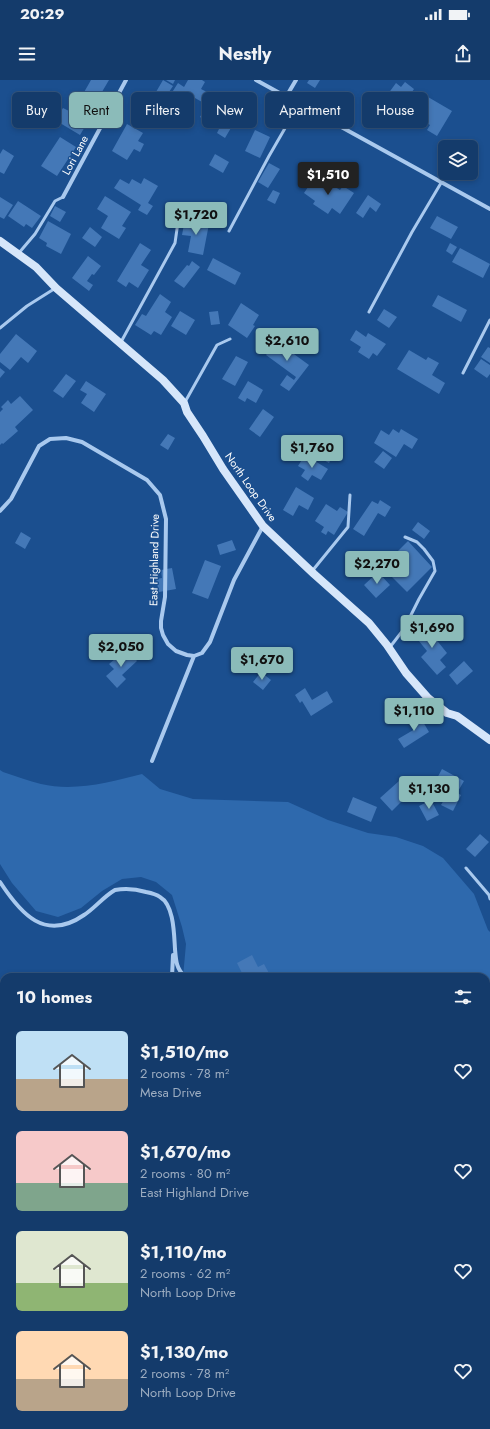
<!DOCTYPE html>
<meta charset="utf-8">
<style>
body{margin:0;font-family:Jost,sans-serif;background:#214673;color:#f1f3f6;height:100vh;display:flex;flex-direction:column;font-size:15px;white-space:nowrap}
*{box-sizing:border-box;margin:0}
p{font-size:13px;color:#9dadc1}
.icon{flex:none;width:22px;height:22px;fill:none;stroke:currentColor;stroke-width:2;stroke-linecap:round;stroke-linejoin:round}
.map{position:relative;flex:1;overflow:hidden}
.details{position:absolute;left:0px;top:893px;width:490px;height:456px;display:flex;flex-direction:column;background:#143b6b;border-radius:12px 12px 0 0;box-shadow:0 2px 6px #0003,0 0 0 1px #33557e}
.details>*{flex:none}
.hud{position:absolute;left:12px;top:12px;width:466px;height:36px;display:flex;gap:8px}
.controls{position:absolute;left:438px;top:60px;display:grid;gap:8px}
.controls a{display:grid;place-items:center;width:40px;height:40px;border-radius:6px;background:#143b6b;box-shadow:0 2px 6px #0003,0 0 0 1px #33557e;font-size:20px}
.price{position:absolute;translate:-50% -34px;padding:0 9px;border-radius:4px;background:#8bbbb9;color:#111;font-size:13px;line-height:26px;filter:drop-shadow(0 1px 2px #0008)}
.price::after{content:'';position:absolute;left:50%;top:24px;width:12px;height:9px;margin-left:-6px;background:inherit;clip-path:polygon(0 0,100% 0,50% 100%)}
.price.current{background:#222;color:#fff}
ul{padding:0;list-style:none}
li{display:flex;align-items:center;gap:12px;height:100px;padding:0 16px}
li span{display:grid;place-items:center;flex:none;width:112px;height:80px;border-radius:6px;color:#555}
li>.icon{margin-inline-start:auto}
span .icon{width:48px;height:48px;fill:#fffc;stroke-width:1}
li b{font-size:17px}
h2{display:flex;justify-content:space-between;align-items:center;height:48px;padding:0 16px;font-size:17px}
.tag{padding:0 14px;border-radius:6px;background:#143b6b;box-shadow:0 2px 6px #0003,0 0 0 1px #33557e;font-size:14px;line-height:36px}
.tag.current{background:#8bbbb9;color:#111}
.status{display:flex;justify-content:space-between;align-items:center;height:28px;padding:0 20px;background:#143b6b;direction:ltr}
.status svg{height:11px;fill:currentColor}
header{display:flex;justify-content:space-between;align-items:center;height:52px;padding:0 16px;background:#143b6b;font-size:18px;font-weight:700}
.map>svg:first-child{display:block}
</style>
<div class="status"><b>20:29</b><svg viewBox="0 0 49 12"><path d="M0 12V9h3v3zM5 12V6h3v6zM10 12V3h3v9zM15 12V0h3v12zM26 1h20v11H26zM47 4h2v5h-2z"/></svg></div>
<header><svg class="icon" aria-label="menu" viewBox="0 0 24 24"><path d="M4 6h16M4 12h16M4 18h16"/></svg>Nestly<svg class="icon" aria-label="share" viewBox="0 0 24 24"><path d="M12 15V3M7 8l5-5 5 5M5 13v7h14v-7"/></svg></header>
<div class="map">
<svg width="490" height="1349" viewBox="0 0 490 1349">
<rect width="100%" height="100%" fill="#1b4f8f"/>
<!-- green -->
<path fill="#2e69ad" d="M 0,690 L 3,692 C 16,696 29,701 41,704 C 75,712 110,702 142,694 L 160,709 L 193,719 L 288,722 L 328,740 L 368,753 L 396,757 L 423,766 L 443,778 L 474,814 L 488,850 L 490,852 L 490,984 L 486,986 L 486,897 L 183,897 L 186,864 L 182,847 L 172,815 L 156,802 L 141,797 L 122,799 L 102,811 L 81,828 L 58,837 L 36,831 L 12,803 L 0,784 Z
M 0,907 L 4,908 L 4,990 L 0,994 Z
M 4,1097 L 4,1345 L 318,1345 L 317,1349 L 0,1349 L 0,1098 Z
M 490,1117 L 490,1205 L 486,1209 L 486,1120 Z
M 490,1312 L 490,1349 L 423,1349 L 430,1345 L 486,1345 L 486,1314 Z"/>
<!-- building -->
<path fill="#4478b7" d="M 91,0 L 109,0 L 96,22 L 83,14 Z
M 163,0 L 173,6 L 165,18 L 156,12 Z
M 166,0 L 175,0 L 173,4 Z
M 188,0 L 202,0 L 205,2 L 201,9 L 207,12 L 202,22 L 195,18 L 187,32 L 179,27 L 183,21 L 171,14 L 178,3 L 184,7 Z
M 309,0 L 320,0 L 315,8 L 307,3 Z
M 405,2 L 414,9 L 401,28 L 392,21 L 394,18 L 388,14 L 396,3 L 401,7 Z
M 428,17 L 452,31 L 437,56 L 427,50 L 430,45 L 416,37 Z
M 77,18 L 95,30 L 80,55 L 55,40 L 63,28 L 69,31 Z
M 210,20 L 238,36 L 225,58 L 217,53 L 219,49 L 200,37 Z
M 143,24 L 157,34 L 148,47 L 134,37 Z
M 163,24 L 173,31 L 167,41 L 157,34 Z
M 127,44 L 143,53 L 138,61 L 144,64 L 140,72 L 134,69 L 127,80 L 112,71 Z
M 255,50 L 270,57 L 260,78 L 245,71 Z
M 60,57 L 76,67 L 57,96 L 41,86 Z
M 3,69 L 14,76 L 4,94 L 0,92 L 0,74 Z
M 215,74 L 229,82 L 223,93 L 209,85 Z
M 269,83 L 280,89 L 268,108 L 258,102 Z
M 316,95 L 340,110 L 343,106 L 354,113 L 340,134 L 332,128 L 328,134 L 313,124 L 315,121 L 304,113 Z
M 144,98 L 158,106 L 148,123 L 153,126 L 147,135 L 138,130 L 141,125 L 114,108 L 120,99 L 129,104 L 132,99 L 141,104 Z
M 273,110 L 280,113 L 275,124 L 267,120 Z
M 368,115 L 381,124 L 376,132 L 370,127 L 363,138 L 356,133 Z
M 105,116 L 131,132 L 122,146 L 126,148 L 119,159 L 101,148 L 108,136 L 97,129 Z
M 0,117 L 13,125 L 4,139 L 0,137 Z
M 18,121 L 41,136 L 32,148 L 26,144 L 24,147 L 8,136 Z
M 55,126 L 66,132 L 60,142 L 50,136 Z
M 437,136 L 458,147 L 451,159 L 430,148 Z
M 185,139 L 209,144 L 203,175 L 188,172 L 191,156 L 182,155 Z
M 48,141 L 71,154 L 61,174 L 46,166 L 47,163 L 39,158 Z
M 90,147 L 102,157 L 95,167 L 82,158 Z
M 140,163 L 151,170 L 141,185 L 149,190 L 138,208 L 129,202 L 126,207 L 117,201 Z
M 450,163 L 457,167 L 452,175 L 446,171 Z
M 460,168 L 490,184 L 483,198 L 452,182 Z
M 88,176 L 101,186 L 94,195 L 92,194 L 87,201 L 93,205 L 89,211 L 72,198 Z
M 213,178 L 241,193 L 235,205 L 207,190 Z
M 192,181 L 200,187 L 184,208 L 174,201 L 187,185 L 189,186 Z
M 160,214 L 171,222 L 165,232 L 172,237 L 161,255 L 154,251 L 151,255 L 135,245 L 142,234 L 146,236 Z
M 438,215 L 467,230 L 461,242 L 432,226 Z
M 241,223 L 259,235 L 253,245 L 255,246 L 247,258 L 228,245 Z
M 384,229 L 397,237 L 389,248 L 377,240 Z
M 180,231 L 195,240 L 186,255 L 171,246 Z
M 218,231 L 220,244 L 211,245 L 209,232 Z
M 356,250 L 366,257 L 368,253 L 386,264 L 377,276 L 373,273 L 369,279 L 358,272 L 361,267 L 350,260 Z
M 16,254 L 37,271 L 28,283 L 21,277 L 10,290 L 0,282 L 0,274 Z
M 279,257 L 290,265 L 287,269 L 309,285 L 289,311 L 280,305 L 287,295 L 294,300 L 296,297 L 266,275 Z
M 488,267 L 490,268 L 490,283 L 481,277 Z
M 409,270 L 426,280 L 428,277 L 439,283 L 432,295 L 445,303 L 439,314 L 397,289 Z
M 236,276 L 248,282 L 235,306 L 222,299 Z
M 481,279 L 490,285 L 490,294 L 487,298 L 474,289 Z
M 0,288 L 5,292 L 0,298 Z
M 66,294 L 76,301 L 63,318 L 53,311 Z
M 86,301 L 106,314 L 94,332 L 81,323 L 87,314 L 80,310 Z
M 248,301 L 263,310 L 256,323 L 247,318 L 245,322 L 238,318 Z
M 20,316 L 33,330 L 15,347 L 18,351 L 3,364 L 2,363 L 0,365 L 0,332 L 3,329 L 1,327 L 8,320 L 11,324 Z
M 263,329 L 274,337 L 260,357 L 249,349 Z
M 393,349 L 399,353 L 401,349 L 418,359 L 412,369 L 404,364 L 396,377 L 374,363 L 381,350 L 389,355 Z
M 168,354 L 175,358 L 168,370 L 160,365 Z
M 324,370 L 333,375 L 329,383 L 320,378 Z
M 383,371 L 392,378 L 384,389 L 374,382 Z
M 305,375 L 328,389 L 321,400 L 312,395 L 308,401 L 301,396 L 305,390 L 298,386 Z
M 296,407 L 314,418 L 308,430 L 299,425 L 293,436 L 283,430 Z
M 380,420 L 391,427 L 385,437 L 378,433 L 364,456 L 353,449 L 372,421 L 378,424 Z
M 326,424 L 337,431 L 340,427 L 348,432 L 334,455 L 328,451 L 326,455 L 321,452 L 324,447 L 315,441 Z
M 418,442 L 430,451 L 424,459 L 412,450 Z
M 21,452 L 31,458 L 25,469 L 15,463 Z
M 232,460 L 236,470 L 220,475 L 217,465 Z
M 408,461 L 432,487 L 407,512 L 382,487 Z
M 205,480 L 221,486 L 208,519 L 192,513 Z
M 172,488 L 176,509 L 159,512 L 156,499 L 162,498 L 161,490 Z
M 378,492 L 390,505 L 376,518 L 364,505 Z
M 424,546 L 427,549 L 431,546 L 439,555 L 435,558 L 447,573 L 440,580 L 446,587 L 437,595 L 421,577 L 427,571 L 414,555 Z
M 127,569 L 137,581 L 122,595 L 126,599 L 117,608 L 106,596 L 114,589 L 109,584 Z
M 464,581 L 473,591 L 457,605 L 449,595 Z
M 261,592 L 271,600 L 263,610 L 253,602 Z
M 305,608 L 312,620 L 327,611 L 333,622 L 311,636 L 302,621 L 300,623 L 295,615 Z
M 419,635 L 429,652 L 404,668 L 398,659 L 415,649 L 410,641 Z
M 442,689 L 464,701 L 457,713 L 461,715 L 453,731 L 441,725 L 445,718 L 434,712 L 439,704 L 435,702 Z
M 399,701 L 410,713 L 392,731 L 380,718 Z
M 353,717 L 377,727 L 371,742 L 347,732 Z
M 431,720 L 439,735 L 427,741 L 419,726 Z
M 480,754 L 489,762 L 475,777 L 466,769 Z
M 252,875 L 258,887 L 264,884 L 271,897 L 244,897 L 237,883 Z
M 490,1030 L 490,1050 L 488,1053 L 486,1052 L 486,1037 Z
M 489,1226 L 490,1228 L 490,1246 L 486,1248 L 486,1228 Z
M 486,1251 L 490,1257 L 490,1267 L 486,1270 Z
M 329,1345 L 368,1345 L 367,1349 L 361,1349 L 348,1346 L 347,1349 L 328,1349 Z"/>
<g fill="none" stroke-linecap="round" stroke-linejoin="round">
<!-- lane -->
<path stroke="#a9c9ee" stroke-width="3" d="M 229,151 L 269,76 L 299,24
M 18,174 L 35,154 L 55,121 L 63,117
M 369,232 L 412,152 L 441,103
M 0,248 L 27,226 L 54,209
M 121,262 L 175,163 L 178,142
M 463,293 L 490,240
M 185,322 L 217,265 L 230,259
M 313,490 L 348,447 L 350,415
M 390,567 L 404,549 L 419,519 L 435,491 L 433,481 L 424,469 L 417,462 L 405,457
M 466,788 L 489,815 L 490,819
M 486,1013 L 490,1007"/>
<!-- street -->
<path stroke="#a9c9ee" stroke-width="4" d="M 256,0 L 490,129
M 286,17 L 296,0
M 63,117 L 126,0
M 0,431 L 11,419 L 39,366 L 50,359 L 66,358 L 82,362 L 147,400 L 160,415 L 166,439 L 165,517 L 161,541 L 161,548 L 163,555 L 168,564 L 176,571 L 187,575 L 194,576 L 202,573 L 210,562 L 234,500 L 263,446
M 152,681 L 194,576
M 0,802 C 21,834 45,862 84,835 C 95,828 103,817 115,810 C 125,808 136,809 146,812 C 151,813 156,814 160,817 C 174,825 174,854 175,869 C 176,881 176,888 185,897
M 172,897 L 173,875
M 0,1081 L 4,1080
M 486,1194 L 490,1191
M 486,1300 L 490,1298
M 382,1349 L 386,1345"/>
<!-- secondary -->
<path stroke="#d6e6fa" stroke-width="8" d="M 0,161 L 36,187 L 56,208 L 163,300 L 184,323 L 187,332 L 203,356 L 223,389 L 263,446 L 314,494 L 369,543 L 387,565 L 406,593 L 428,618 L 447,633 L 457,636 L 490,660"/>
</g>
<g text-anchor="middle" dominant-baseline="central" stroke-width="3" stroke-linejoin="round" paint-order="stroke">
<!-- street labels -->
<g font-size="11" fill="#fff" stroke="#1b4f8f">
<text transform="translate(75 75) rotate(-62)">Lori Lane</text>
<text transform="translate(251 407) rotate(55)">North Loop Drive</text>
<text transform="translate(154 480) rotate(-89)">East Highland Drive</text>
</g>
</g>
</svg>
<div class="controls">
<a><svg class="icon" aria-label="layers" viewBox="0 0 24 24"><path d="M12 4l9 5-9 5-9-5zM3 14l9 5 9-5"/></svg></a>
</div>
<b class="price current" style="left:328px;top:116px">$1,510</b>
<b class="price" style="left:196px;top:156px">$1,720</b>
<b class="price" style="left:287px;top:282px">$2,610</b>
<b class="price" style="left:312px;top:389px">$1,760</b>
<b class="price" style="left:377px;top:505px">$2,270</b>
<b class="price" style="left:432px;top:569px">$1,690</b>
<b class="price" style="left:121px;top:588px">$2,050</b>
<b class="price" style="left:262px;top:601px">$1,670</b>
<b class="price" style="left:414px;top:652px">$1,110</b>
<b class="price" style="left:429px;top:730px">$1,130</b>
<div class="hud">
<a class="tag">Buy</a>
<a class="tag current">Rent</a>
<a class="tag">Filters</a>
<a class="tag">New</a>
<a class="tag">Apartment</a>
<a class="tag">House</a>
</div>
<section class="details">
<h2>10 homes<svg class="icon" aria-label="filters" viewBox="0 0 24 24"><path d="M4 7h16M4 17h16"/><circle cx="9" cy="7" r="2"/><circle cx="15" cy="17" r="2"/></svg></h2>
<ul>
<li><span style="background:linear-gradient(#bfe0f5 60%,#b9a48a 0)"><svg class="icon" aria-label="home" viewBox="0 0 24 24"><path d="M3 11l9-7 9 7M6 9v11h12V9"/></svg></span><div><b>$1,510/mo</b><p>2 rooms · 78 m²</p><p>Mesa Drive</p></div><svg class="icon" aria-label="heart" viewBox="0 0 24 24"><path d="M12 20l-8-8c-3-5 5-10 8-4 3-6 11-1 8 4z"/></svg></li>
<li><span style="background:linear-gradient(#f6c9c9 65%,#7fa58c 0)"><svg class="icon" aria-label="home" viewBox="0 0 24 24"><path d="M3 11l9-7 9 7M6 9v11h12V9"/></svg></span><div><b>$1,670/mo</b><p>2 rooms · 80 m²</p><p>East Highland Drive</p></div><svg class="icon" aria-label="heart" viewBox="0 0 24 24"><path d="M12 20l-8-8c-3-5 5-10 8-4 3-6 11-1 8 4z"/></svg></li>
<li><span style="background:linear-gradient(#dfe7d0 65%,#8fb573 0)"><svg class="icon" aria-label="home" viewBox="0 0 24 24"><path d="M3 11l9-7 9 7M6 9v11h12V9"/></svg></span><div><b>$1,110/mo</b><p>2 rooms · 62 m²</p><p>North Loop Drive</p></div><svg class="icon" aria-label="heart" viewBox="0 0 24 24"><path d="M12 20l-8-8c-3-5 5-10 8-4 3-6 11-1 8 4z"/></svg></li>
<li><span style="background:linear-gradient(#ffd9b3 60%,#b9a48a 0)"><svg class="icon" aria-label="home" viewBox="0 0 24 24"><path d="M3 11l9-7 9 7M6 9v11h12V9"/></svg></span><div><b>$1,130/mo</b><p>2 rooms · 78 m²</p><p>North Loop Drive</p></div><svg class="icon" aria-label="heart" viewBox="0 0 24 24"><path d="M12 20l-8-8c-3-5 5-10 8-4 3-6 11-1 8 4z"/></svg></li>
</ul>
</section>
</div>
